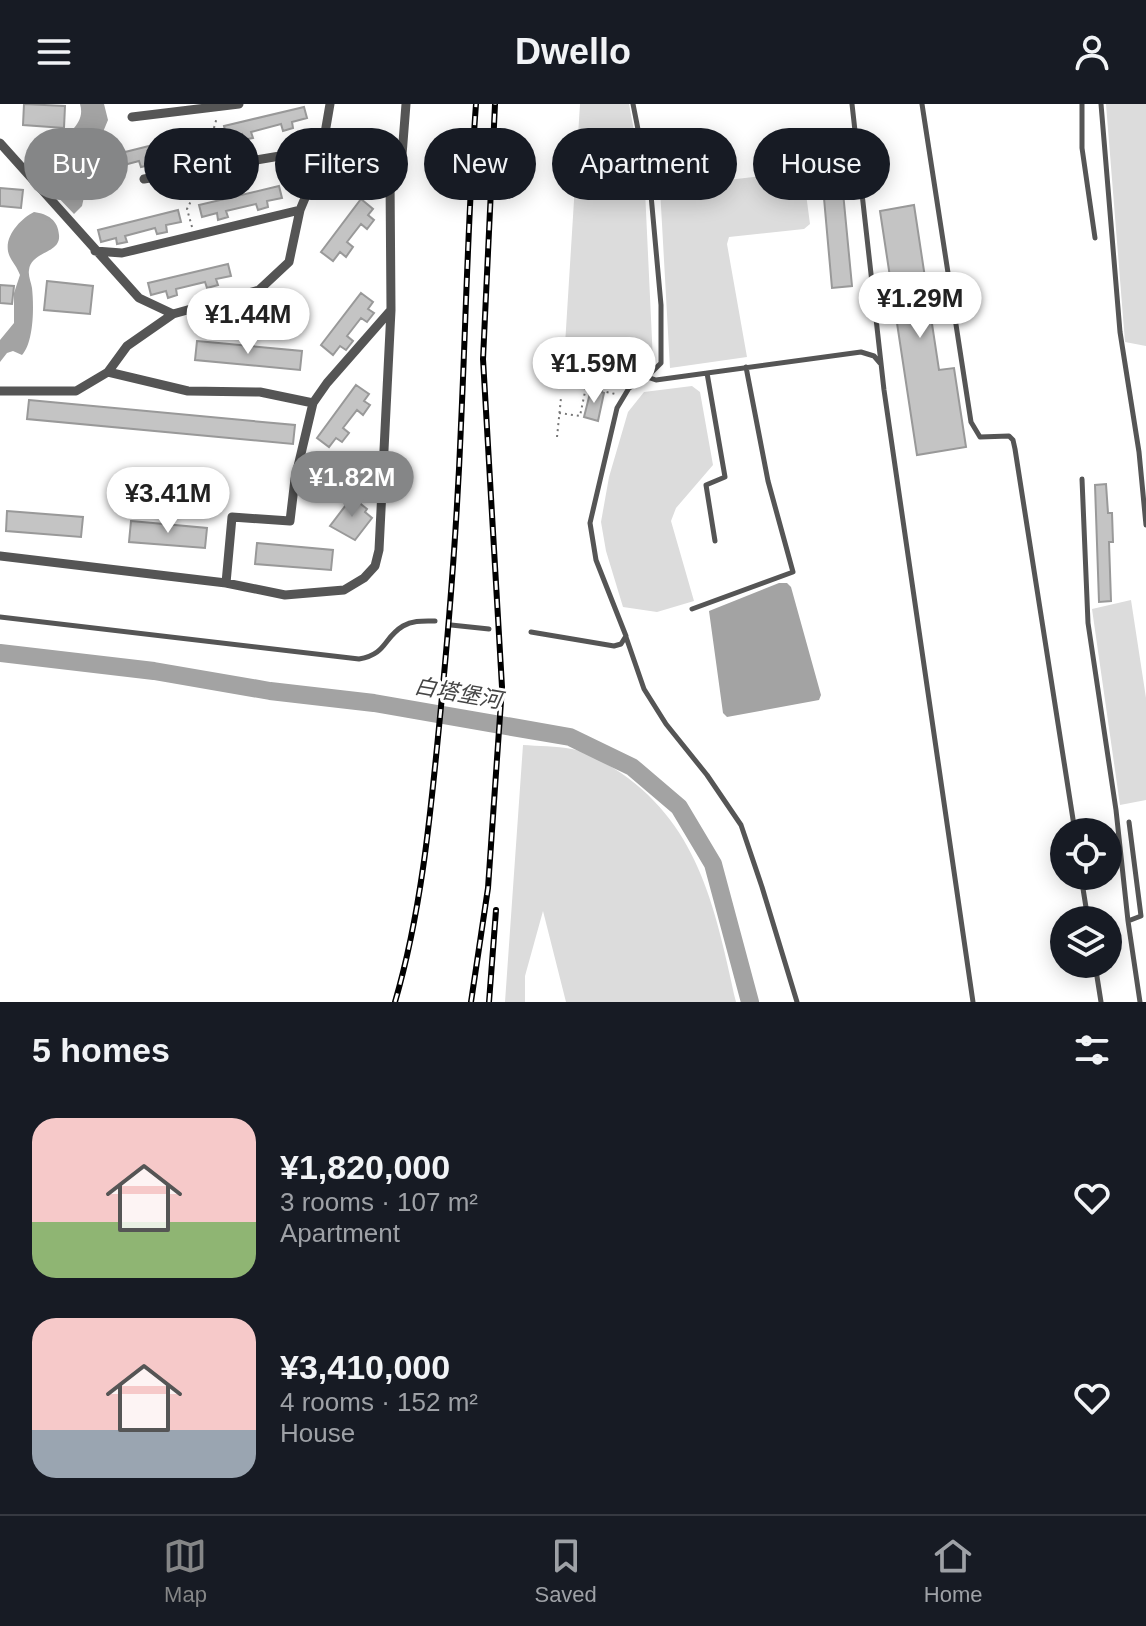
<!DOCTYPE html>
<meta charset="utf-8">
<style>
body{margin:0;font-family:Arial,"Noto Sans SC",sans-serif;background:#242831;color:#f1f3f6;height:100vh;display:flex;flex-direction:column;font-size:30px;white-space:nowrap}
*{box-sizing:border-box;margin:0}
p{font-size:26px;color:#9ea1a6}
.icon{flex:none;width:44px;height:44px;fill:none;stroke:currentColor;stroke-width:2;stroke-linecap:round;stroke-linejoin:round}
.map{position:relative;height:898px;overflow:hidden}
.drawer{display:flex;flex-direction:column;background:#171b24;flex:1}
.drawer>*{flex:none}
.top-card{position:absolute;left:24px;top:24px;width:1098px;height:72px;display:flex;gap:16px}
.fabs{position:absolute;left:1050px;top:714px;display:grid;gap:16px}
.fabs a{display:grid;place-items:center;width:72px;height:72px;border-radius:50%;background:#171b24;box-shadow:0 4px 20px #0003;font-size:40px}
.price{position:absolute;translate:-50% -68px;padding:0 18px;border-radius:28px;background:#fff;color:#222;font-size:26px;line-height:52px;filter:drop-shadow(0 2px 4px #0008)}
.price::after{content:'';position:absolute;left:50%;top:48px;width:24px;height:18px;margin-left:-12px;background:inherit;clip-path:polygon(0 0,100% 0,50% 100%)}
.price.on{background:#858687;color:#fff}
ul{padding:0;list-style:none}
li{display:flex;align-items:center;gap:24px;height:200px;padding:0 32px}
li span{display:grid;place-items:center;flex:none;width:224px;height:160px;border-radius:24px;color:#555}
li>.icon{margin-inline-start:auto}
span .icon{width:96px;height:96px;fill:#fffc;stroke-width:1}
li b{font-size:34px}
h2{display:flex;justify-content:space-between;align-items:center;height:96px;padding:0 32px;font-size:34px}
.tag{padding:0 28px;border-radius:36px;background:#171b24;box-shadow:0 4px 20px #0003;font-size:28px;line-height:72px}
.tag.on{background:#858687;color:#fff}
header{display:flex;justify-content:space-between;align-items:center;height:104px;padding:0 32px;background:#171b24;font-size:36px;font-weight:700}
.tab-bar{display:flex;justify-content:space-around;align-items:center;height:112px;border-top:2px solid #363941;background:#171b24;font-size:22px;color:#9ea1a6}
.tab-bar a{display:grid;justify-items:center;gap:4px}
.tab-bar .on{color:#858687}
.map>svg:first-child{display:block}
</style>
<header><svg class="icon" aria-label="menu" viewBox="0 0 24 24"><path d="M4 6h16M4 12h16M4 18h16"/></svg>Dwello<svg class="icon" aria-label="person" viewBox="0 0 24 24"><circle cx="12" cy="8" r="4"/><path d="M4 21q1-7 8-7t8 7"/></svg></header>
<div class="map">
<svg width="1146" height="898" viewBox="0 0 1146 898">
<rect width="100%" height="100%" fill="#fff"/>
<!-- green -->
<path fill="#dcdcdc" d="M 580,0 L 629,0 L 645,86 L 653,257 L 614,283 L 563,273 Z
M 1106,0 L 1146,0 L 1146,242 L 1125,238 Z
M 803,67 L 810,120 L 804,125 L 729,133 L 727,140 L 747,253 L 670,264 L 660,84 Z
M 692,282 L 700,288 L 713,361 L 676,404 L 671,417 L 694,497 L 657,508 L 623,503 L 606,447 L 601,418 L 609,373 L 628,308 L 644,288 Z
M 1131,496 L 1146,594 L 1146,696 L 1120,701 L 1092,505 Z
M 523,641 C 538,642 556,642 572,645 C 589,648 606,659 621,669 C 701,724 716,809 736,898 L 566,898 L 543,807 L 525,872 L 525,898 L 505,898 Z"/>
<!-- water -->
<path fill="#a3a3a3" d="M 80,0 L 104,0 L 108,16 L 93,52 L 82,102 L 74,110 L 53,88 C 50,74 51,57 58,44 C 67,28 86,20 80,0 Z
M 34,108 C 48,110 58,116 59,131 C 61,150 31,147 29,166 C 28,172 31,178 32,184 C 34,202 34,238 22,251 L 13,247 L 7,249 L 0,258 L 0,236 L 14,219 L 14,189 L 20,171 C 17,163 13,159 10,153 C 1,135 20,115 34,108 Z
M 779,479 L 787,479 L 791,483 L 821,591 L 819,596 L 727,613 L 723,609 L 709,507 Z"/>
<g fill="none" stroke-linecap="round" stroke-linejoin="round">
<!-- river -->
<path stroke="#a3a3a3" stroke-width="18" d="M 0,549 L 154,567 L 270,587 L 374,599 L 570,633 L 632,663 L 679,703 L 713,760 L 750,898"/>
</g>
<!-- building -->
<path fill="#c4c4c4" stroke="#999" stroke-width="2" d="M 24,0 L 65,2 L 64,24 L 23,21 Z
M 304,3 L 307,14 L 292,18 L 293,24 L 283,27 L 281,20 L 251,28 L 253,34 L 243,36 L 242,30 L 227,34 L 224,22 Z
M 201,29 L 204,41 L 189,45 L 191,51 L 180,53 L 178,47 L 149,54 L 150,61 L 141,63 L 139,57 L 124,61 L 121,49 Z
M 838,36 L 852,182 L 832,184 L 819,38 Z
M 279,82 L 282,94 L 267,97 L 268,103 L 258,106 L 256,100 L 226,107 L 228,113 L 218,116 L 217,109 L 202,113 L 199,101 Z
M 0,84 L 23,86 L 21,104 L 0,102 Z
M 361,95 L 373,105 L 368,111 L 374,116 L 367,125 L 361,120 L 347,138 L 353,143 L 346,153 L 340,148 L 333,157 L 321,148 Z
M 914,101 L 939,266 L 954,264 L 966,343 L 917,351 L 880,107 Z
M 178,106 L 181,118 L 166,121 L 167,128 L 157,130 L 155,124 L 125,132 L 127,138 L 117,140 L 116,134 L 101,138 L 98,126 Z
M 228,160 L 231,172 L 216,175 L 218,181 L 207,184 L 205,178 L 176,185 L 177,191 L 168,194 L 166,187 L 151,191 L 148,179 Z
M 47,177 L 93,182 L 90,210 L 44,206 Z
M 0,181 L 14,182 L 12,200 L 0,199 Z
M 361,189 L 373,198 L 368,205 L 374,209 L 367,218 L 361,214 L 347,232 L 353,237 L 346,246 L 340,242 L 333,251 L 321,241 Z
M 197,237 L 302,247 L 300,266 L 195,256 Z
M 356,281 L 369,290 L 364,297 L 370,301 L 363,311 L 357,306 L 343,324 L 349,329 L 342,338 L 336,334 L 329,343 L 317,334 Z
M 591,285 L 604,289 L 598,317 L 584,313 Z
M 29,296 L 295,321 L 293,340 L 27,315 Z
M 1106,380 L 1108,409 L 1112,409 L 1113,438 L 1109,438 L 1111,497 L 1099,498 L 1095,381 Z
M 352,393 L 367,405 L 365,408 L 372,414 L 355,436 L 330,422 Z
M 7,407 L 83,413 L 81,433 L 6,427 Z
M 131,417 L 207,424 L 205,444 L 129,438 Z
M 257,439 L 333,446 L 331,466 L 255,460 Z"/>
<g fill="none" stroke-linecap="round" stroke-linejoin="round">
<!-- path -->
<path stroke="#777" stroke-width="2" stroke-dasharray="2 4" stroke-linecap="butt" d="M 216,54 L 214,24 L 217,13
M 192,123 L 187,105 L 196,87 L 212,77 L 213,72
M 559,309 L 580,312 L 586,283 L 615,290
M 557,333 L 561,294"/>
<!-- lane -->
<path stroke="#555" stroke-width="5" d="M 852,0 L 884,286 L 973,898
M 922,0 L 971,318 L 980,333 L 1009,332 L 1013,336 L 1015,345 L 1075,728
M 1082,0 L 1082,44 L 1095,134
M 1101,0 L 1120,228 L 1139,348 L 1146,421
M 707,269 L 725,373 L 706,381 L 715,437
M 647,273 L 656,276 L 861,248 L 874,252 L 880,259
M 1082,375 L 1088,519 L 1116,706 L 1128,817
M 692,505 L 793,468 L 768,377 L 746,263
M 0,513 L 359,555 C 387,550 383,534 403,522 C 413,516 424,517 435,517
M 451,521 L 489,525
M 531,528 L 614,542 L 621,540 L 626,532 L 596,456 L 590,419 L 617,304 L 629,284 L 647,273 L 661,259 L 661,201 L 651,91 L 633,0
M 626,533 L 644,585 L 666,620 L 707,671 L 741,721 L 762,783 L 797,898
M 1129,718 L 1141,812 L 1128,817 L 1140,898
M 1081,772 L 1088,816
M 1095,860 L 1101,898"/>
<!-- street -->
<path stroke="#555" stroke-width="9" d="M 132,13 L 239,0
M 0,39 L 139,194 L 173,210
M 320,58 C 347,67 376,83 401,64 L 406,0
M 144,75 L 321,45
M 95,147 L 122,149 L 300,106
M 108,268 L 188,287 L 260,288 L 313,299
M 0,287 L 76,287 L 108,268 L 127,242 L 173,210 L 259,186 L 289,158 L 300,106 L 320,58 L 330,0
M 0,452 L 226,479 L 285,491 L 344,486 L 364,474 L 375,462 L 379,446 L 391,206 L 390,73
M 226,479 L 232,413 L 290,417 L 295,375 L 313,299 L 327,279 L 391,206"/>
<!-- rail casing -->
<g stroke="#000" stroke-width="6">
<path id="rail" d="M 395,898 C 421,809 430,715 439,623 C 449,523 457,422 461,321 C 466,214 468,107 476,0
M 471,898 L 488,784 L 502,583 L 483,255 L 495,0
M 489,898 L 496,806"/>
</g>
<!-- rail -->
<use href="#rail" stroke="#fff" stroke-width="3" stroke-dasharray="9" stroke-linecap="butt"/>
</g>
<g text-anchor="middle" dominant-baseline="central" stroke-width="6" stroke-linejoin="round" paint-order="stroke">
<!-- water labels -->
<g font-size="22" font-style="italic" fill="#444" stroke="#fff">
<text transform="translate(458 589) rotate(10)">白塔堡河</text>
</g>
</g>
</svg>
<div class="fabs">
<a><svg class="icon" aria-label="locate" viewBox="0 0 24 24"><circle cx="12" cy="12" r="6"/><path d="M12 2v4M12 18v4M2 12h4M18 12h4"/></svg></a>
<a><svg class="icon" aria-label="layers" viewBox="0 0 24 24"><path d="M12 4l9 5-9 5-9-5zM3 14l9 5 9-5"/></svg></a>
</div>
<b class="price" style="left:920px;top:236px">¥1.29M</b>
<b class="price" style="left:248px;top:252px">¥1.44M</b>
<b class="price" style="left:594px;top:301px">¥1.59M</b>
<b class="price on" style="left:352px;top:415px">¥1.82M</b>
<b class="price" style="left:168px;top:431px">¥3.41M</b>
<div class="top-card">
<a class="tag on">Buy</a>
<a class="tag">Rent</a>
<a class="tag">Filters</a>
<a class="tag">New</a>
<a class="tag">Apartment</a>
<a class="tag">House</a>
</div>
</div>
<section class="drawer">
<h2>5 homes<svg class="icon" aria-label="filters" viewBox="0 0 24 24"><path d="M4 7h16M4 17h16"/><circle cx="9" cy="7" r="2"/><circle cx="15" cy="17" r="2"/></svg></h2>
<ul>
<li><span style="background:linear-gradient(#f6c9c9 65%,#8fb573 0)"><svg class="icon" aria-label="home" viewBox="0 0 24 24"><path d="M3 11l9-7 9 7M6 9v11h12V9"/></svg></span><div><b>¥1,820,000</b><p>3 rooms · 107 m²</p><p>Apartment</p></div><svg class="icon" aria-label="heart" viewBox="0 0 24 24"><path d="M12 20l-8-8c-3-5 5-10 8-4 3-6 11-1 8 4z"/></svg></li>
<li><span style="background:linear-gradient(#f6c9c9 70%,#9aa5b1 0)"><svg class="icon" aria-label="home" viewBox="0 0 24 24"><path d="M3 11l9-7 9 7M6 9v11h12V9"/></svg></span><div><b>¥3,410,000</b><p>4 rooms · 152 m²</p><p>House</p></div><svg class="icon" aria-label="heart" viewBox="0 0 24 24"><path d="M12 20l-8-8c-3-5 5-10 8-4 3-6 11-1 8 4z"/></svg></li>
</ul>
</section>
<nav class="tab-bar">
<a class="on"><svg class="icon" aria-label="map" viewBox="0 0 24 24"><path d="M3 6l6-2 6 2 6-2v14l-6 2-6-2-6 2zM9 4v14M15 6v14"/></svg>Map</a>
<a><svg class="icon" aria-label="saved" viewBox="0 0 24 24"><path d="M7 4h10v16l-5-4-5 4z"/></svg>Saved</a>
<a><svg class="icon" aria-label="home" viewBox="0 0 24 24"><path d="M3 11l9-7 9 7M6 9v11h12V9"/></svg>Home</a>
</nav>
